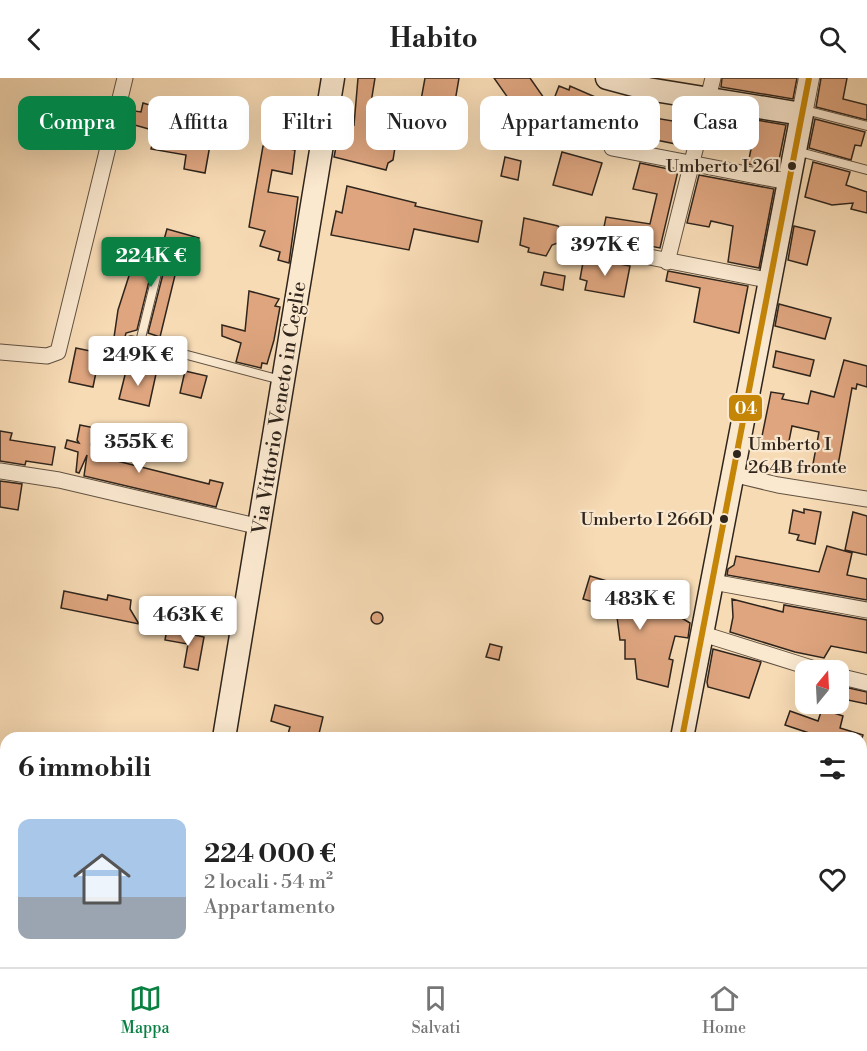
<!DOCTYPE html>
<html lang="it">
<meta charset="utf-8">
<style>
body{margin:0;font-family:"Libre Bodoni",serif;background:#f2f2f2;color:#222;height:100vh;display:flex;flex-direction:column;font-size:22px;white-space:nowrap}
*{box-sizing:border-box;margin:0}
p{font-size:20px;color:#767676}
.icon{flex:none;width:33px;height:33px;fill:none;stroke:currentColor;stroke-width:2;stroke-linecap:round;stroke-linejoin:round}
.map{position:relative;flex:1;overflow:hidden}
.panel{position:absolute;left:0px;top:654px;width:867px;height:236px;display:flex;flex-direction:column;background:#fff;border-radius:18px 18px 0 0;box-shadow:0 6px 24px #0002}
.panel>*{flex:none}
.banner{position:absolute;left:18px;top:18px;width:831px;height:54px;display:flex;gap:12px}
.needle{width:39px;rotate:18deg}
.buttons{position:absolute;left:795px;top:582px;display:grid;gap:12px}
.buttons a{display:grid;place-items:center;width:54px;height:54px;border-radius:12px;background:#fff;box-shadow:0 6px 24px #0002;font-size:30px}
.price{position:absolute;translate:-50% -51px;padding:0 14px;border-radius:6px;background:#fff;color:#222;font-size:20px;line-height:39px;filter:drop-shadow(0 2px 3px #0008)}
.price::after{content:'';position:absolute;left:50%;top:36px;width:18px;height:14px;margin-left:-9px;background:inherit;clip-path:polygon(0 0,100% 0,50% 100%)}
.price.on{background:#0b8043;color:#fff}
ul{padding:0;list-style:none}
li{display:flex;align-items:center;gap:18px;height:150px;padding:0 18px}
li span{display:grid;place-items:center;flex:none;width:168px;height:120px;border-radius:12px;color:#555}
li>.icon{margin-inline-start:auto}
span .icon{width:72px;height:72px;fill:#fffc;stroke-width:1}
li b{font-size:26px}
h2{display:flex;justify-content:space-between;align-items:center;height:72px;padding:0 18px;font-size:26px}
.tag{padding:0 21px;border-radius:12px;background:#fff;box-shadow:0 6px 24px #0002;font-size:21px;line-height:54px}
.tag.on{background:#0b8043;color:#fff}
header{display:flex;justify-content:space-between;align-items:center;height:78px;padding:0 18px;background:#fff;font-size:27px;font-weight:800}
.tab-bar{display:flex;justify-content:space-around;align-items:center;height:84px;border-top:2px solid #e0e0e0;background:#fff;font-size:16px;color:#767676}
.tab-bar a{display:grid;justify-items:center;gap:3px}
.tab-bar .on{color:#0b8043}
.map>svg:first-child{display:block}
</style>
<header><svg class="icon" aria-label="back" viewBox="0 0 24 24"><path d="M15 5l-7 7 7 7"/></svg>Habito<svg class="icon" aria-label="search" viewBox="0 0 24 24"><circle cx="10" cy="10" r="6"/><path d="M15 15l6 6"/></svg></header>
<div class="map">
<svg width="867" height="889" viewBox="0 0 867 889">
<rect width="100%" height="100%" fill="#f7dbb5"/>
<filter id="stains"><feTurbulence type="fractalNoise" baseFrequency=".00333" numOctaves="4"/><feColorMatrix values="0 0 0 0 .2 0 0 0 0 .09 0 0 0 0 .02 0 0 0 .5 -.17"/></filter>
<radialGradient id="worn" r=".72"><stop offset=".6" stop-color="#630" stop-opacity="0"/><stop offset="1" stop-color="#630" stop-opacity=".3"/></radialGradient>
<!-- building -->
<path fill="#dea57f" stroke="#2f251c" stroke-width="1.5" d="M 358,0 L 375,0 L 371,25 L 419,33 L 425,0 L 459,0 L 448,65 L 397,57 L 393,82 L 388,85 L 386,92 L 334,79 L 338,59 L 348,60 L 351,46 L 354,47 Z
M 494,0 L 530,0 L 544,20 L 520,37 Z
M 722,0 L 797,0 L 793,21 L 721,9 Z
M 821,0 L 847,0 L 843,21 L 867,27 L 867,42 L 816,29 Z
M 559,8 L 569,12 L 570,8 L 609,25 L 599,51 L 567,47 L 547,39 Z
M 143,25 L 186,38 L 182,59 L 204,63 L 204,66 L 210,67 L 205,95 L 184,91 L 186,77 L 151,71 L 156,53 L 131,46 L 135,33 L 141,34 Z
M 625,35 L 685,45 L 681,67 L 621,55 Z
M 714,35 L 786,47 L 777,92 L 748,86 L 751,71 L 727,66 L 726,71 L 706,67 Z
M 815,41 L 865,54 L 861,68 L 855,67 L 851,82 L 809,70 Z
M 269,62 L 290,65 L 289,71 L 295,72 L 292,96 L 272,92 L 268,114 L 298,119 L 289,185 L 278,182 L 280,174 L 260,168 L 265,153 L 249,149 L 263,68 L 267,68 Z
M 562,74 L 602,85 L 592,117 L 553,107 Z
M 505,79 L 521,83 L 518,102 L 501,98 Z
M 813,84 L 850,94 L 846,107 L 867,114 L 867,135 L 851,131 L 853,125 L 832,127 L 805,119 Z
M 640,85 L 678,93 L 660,170 L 602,159 L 606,139 L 650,146 L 657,116 L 633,111 Z
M 699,97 L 774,111 L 759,190 L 728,184 L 733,148 L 711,143 L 709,149 L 687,145 Z
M 347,108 L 416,125 L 415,128 L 482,143 L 478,164 L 414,151 L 409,172 L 331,157 L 336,133 L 342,135 Z
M 524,140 L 558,148 L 566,162 L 552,167 L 546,178 L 528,174 L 529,170 L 520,167 Z
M 794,148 L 815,153 L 807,187 L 788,182 Z
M 167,151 L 199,160 L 193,182 L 186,180 L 183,191 L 177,189 L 160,259 L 148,255 L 163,196 L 159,189 L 152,191 L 137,252 L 126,255 L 117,289 L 110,287 L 118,232 L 136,176 L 158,183 Z
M 584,179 L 630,188 L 624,219 L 585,212 L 587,203 L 580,201 Z
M 668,193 L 748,208 L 739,255 L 694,244 L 700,210 L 666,203 Z
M 544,194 L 565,198 L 563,212 L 541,207 Z
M 249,213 L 279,221 L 275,228 L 280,229 L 274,262 L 267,286 L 262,285 L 261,290 L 236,284 L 241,265 L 222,258 L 222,247 L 245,253 Z
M 779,226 L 831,240 L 825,261 L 775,248 Z
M 76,270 L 100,275 L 93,309 L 69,304 Z
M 776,273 L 814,282 L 810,298 L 773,289 Z
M 844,282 L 867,288 L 867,309 L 857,306 L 856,311 L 852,310 L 837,393 L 813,386 L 819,354 L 792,348 L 788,368 L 761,363 L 771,314 L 784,316 L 782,321 L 808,326 L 811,313 L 834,319 Z
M 127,289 L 156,296 L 149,328 L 119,321 Z
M 185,293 L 207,298 L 201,320 L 180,315 Z
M 80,347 L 95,350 L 91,367 L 111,373 L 109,381 L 209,406 L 210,402 L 223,405 L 216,429 L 84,398 L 87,377 L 79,395 L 76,394 L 78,374 L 65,370 L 67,362 L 79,365 L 77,362 Z
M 0,353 L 12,355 L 10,362 L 55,369 L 52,387 L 26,383 L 25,387 L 0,383 Z
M 0,403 L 22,406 L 18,432 L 0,429 Z
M 804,431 L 821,434 L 815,466 L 797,462 L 799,457 L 789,455 L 793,432 L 804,435 Z
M 853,434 L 867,438 L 867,477 L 845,472 Z
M 827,468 L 852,475 L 847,497 L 867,501 L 867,522 L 727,497 L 728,491 L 734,487 L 736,478 L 819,494 Z
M 590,498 L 624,508 L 619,527 L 680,539 L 690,545 L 688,560 L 675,558 L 669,581 L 673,582 L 668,609 L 637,601 L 635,581 L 625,581 L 625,562 L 620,562 L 617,539 L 599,535 L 601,526 L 583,521 Z
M 64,513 L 107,522 L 108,517 L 131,522 L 130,531 L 139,546 L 61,530 Z
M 732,521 L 783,534 L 784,527 L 867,542 L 867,575 L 831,568 L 824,580 L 795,574 L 730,554 L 733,539 Z
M371 540a6 6 0 1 1 12 0a6 6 0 1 1-12 0Z
M 167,551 L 204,559 L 198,592 L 184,589 L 188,566 L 165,562 Z
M 490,566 L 502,569 L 499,582 L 486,579 Z
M 713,571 L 761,584 L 749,620 L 708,609 L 707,604 Z
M 840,608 L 867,614 L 867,626 L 838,620 Z
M 275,627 L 323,639 L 318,660 L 288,656 L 290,649 L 271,643 Z
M 822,631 L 843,638 L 840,650 L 863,657 L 862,660 L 810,660 L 812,656 L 785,647 L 790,633 L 818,643 Z"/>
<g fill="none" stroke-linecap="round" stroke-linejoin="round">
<!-- service casing -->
<g stroke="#615242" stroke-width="10">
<path id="service" d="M 805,32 L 867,48
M 796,73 L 867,92
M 131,262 L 281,302
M 140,264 L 157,195"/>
</g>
<!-- minor casing -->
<g stroke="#615242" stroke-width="17">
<path id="minor" d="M 612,70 L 788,104
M 593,168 L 772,203
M 667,184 L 713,0
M 0,274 L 47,278 L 58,274 L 125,0
M 0,393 L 59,402 L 260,449
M 732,396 L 778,407 L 867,421
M 713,504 L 867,532
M 703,556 L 818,592
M 838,598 L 867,605
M 861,728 L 867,730
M 0,814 L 6,810"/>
</g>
<!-- tertiary casing -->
<g stroke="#615242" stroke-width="22">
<path id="tertiary" d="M 802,36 L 809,0"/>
</g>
<!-- secondary casing -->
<g stroke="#2f251c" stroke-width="25">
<path id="secondary" d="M 607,0 L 648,11 L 802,36 L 682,660
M 224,660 L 333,0
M 169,889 L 170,884
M 636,889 L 637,884"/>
</g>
<!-- service -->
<use href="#service" stroke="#fae8cf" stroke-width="8"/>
<!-- minor -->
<use href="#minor" stroke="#fae8cf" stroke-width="15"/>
<!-- tertiary -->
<use href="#tertiary" stroke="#fae8cf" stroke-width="20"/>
<!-- secondary -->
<use href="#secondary" stroke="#fae8cf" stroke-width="22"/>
<!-- bus-1 casing -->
<g stroke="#fae8cf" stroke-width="10">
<path id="bus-1" d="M 682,660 L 809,0"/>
</g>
<!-- bus-1 -->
<use href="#bus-1" stroke="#c58607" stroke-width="6"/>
</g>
<!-- markers -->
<g fill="#2f251c" stroke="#fae8cf" stroke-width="2">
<circle cx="792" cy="88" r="5"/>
<circle cx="737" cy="376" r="5"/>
<circle cx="724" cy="441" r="5"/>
</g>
<g text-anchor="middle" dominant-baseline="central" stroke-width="4.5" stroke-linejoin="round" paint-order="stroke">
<!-- bus labels -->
<g font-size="18" fill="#2f251c" stroke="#fae8cf" text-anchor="end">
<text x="781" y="88">Umberto I 261</text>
<text x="748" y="366" text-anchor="start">Umberto I<tspan x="748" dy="23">264B fronte</tspan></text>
<text x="713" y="441">Umberto I 266D</text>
</g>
<!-- street labels -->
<g font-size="20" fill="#2f251c" stroke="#fae8cf">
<text transform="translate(280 330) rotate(-81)">Via Vittorio Veneto in Ceglie</text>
</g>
</g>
<rect stroke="#fae8cf" stroke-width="2" x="728" y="316" width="35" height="28" rx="6" fill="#c58607"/>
<g font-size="16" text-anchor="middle" font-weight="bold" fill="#fff">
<text x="746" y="336">04</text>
</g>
<rect width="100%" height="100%" filter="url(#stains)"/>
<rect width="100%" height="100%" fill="url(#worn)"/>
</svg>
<div class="buttons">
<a><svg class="needle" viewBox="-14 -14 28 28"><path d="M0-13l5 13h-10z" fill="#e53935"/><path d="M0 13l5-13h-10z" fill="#767676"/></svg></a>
</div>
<b class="price" style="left:605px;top:199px">397K €</b>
<b class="price on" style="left:151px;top:210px">224K €</b>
<b class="price" style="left:138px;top:309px">249K €</b>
<b class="price" style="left:139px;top:396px">355K €</b>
<b class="price" style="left:640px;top:553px">483K €</b>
<b class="price" style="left:188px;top:569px">463K €</b>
<div class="banner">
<a class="tag on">Compra</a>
<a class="tag">Affitta</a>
<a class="tag">Filtri</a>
<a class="tag">Nuovo</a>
<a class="tag">Appartamento</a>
<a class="tag">Casa</a>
</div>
<section class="panel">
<h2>6 immobili<svg class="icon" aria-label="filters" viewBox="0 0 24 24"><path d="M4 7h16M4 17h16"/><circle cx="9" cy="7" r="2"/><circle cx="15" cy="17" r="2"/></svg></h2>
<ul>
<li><span style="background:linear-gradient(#a9c7e8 65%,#9aa5b1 0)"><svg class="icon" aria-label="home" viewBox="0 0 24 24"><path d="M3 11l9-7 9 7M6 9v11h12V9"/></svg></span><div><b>224 000 €</b><p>2 locali · 54 m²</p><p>Appartamento</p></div><svg class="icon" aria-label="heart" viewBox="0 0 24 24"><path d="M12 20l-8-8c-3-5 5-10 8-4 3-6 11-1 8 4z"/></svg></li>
</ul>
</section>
</div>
<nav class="tab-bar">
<a class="on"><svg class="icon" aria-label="map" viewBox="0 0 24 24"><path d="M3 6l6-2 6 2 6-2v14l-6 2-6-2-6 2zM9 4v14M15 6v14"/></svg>Mappa</a>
<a><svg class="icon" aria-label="saved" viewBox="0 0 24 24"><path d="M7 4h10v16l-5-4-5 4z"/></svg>Salvati</a>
<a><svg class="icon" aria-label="home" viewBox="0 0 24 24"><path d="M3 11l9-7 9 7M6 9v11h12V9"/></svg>Home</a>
</nav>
